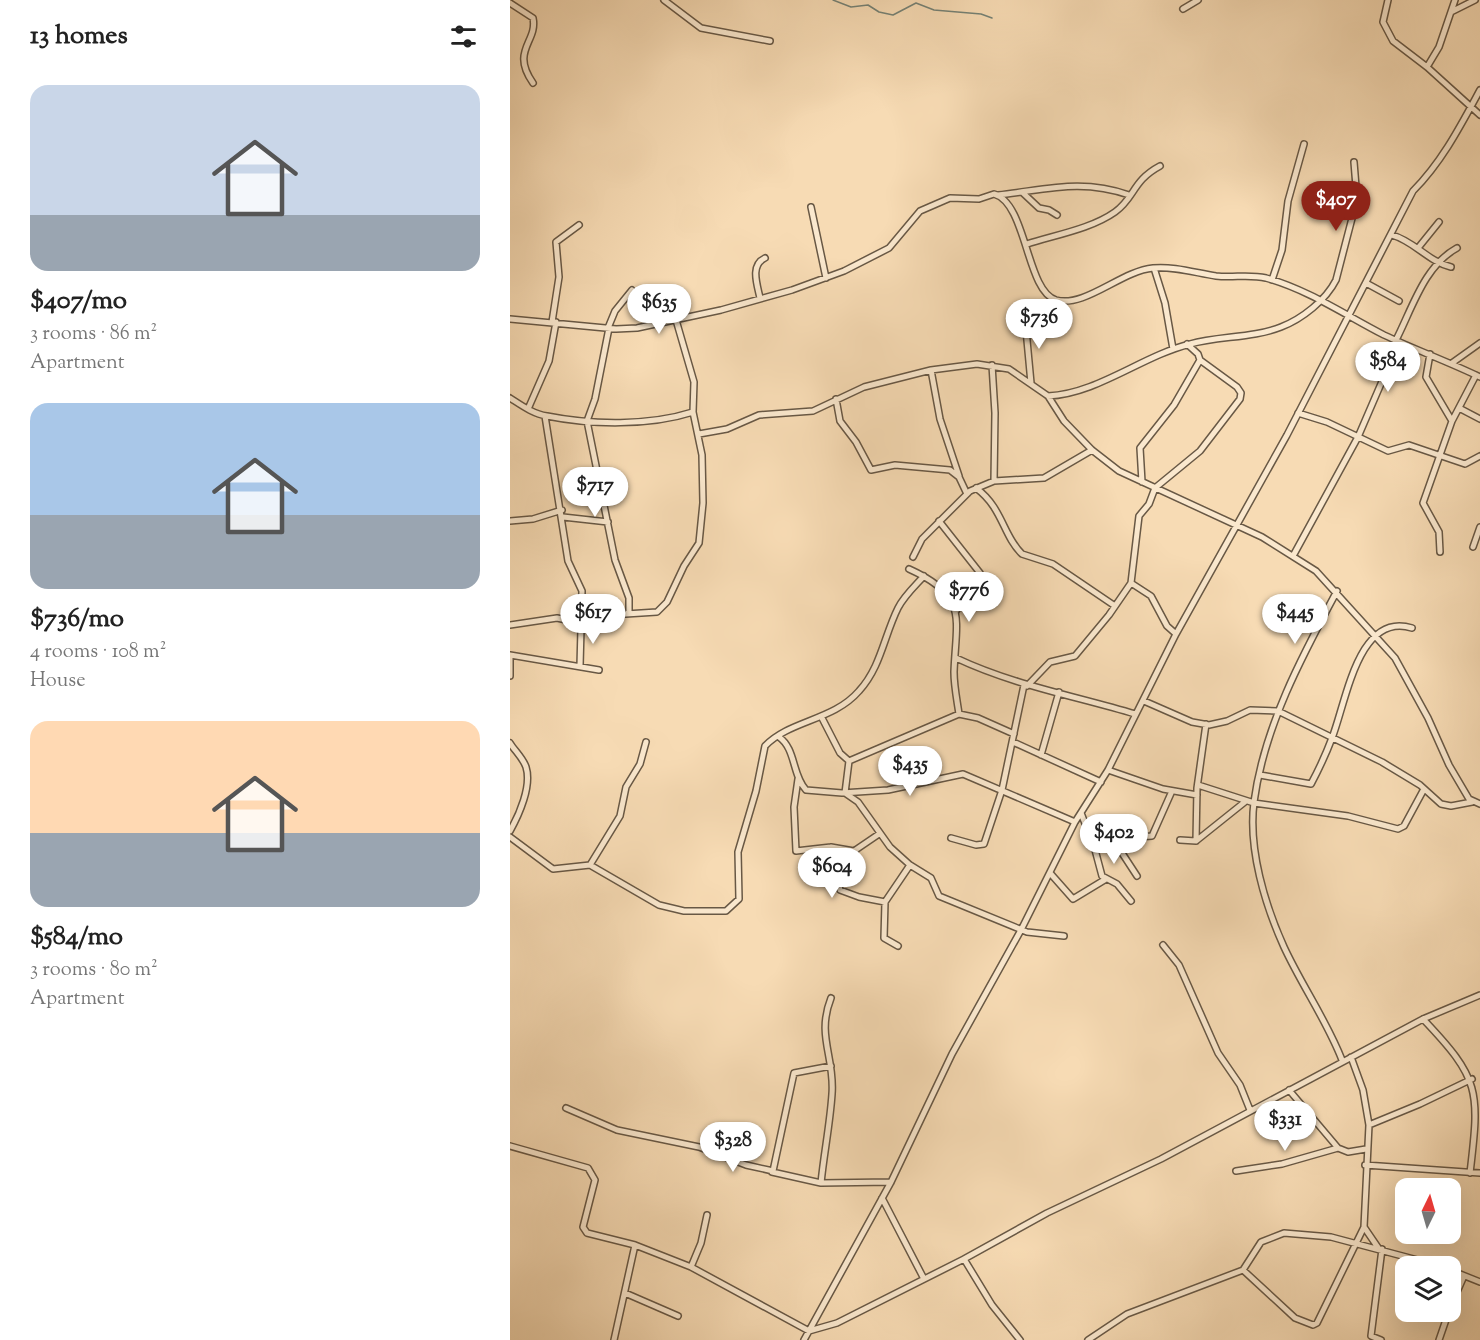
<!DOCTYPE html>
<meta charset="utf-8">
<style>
body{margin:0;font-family:"Sorts Mill Goudy",serif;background:#f6f6f6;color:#222;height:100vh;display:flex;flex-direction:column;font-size:22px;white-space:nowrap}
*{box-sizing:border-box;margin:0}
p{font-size:20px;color:#767676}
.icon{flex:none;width:33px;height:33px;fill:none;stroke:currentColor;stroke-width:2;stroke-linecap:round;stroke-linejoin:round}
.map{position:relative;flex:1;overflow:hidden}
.drawer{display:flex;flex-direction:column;background:#fff;width:510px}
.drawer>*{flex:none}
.needle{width:39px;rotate:5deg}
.buttons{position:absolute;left:885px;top:1178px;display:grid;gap:12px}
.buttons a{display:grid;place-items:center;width:66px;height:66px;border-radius:12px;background:#fff;box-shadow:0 6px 24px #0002;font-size:30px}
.price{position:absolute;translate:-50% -51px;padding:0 14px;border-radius:21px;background:#fff;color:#222;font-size:20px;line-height:39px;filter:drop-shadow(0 2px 3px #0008)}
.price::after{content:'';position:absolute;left:50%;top:36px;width:18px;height:14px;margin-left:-9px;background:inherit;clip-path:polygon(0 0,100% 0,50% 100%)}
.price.current{background:#8f2418;color:#fff}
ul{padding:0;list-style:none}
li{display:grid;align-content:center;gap:12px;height:318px;padding:0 30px}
li span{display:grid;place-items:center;height:186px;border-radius:18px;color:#555}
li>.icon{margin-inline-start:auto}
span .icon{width:108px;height:108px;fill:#fffc;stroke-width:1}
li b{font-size:26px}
h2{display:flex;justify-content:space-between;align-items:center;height:72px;padding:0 30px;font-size:26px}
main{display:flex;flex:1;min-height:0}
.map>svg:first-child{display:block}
</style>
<main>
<section class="drawer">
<h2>13 homes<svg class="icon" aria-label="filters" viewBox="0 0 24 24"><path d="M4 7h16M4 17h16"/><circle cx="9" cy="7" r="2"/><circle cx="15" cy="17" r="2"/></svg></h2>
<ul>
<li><span style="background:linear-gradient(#c9d6e8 70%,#9aa5b1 0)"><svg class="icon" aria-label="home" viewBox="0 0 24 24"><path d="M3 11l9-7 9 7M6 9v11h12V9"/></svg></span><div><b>$407/mo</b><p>3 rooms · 86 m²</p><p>Apartment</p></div></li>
<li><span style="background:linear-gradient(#a9c7e8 60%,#9aa5b1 0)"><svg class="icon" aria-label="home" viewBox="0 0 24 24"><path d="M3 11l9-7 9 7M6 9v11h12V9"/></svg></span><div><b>$736/mo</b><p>4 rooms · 108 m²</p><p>House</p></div></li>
<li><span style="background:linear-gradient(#ffd9b3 60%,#9aa5b1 0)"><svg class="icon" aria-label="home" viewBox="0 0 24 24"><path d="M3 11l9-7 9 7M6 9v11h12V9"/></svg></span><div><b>$584/mo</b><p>3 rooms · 80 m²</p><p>Apartment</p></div></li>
</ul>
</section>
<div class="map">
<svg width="970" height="1340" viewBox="0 0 970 1340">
<rect width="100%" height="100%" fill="#f7dbb4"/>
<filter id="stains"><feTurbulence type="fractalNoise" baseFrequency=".00333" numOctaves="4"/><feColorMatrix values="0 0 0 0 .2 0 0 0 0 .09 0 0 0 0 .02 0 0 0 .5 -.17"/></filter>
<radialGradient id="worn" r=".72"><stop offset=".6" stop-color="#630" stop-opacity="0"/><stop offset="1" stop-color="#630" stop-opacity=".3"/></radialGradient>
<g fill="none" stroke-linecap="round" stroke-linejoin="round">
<!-- stream -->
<path stroke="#758276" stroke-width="1.5" d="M 323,0 L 341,7 L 358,5 L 369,12 L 383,15 L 406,3 L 424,10 L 471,14 L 482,18"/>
<!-- street casing -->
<g stroke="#685845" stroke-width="8">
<path id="street" d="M 154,0 L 191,28 L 260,41
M 878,0 L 873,22 L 883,41 L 917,67 L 970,115
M 0,3 L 23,18 C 28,42 0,50 23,83
M 673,9 L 688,0
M 941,12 L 965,0
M 917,67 L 929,47 L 945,0
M 513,193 L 529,208 L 539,210 L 547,215
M 488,195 C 535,190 571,178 619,195
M 301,207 L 316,278
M 882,235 C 904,241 919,262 941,267
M 517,244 C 545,235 581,229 605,212 C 625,198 622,181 650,166
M 908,248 L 929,222
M 644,268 L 655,303 L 663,349
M 762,280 L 772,250 L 778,201 L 794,144
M 856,283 L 889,301
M 250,298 C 247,284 240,265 255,258
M 0,319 L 106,329 L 127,328 L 211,310 L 282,290 L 334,271 L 379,248 L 410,211 L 440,198 L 469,199 L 484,194 C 517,203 516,291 546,300 C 575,308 611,271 643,268 C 664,266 686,273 706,276 C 723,278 739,274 756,278 C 799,290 835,315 874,335 C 906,350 939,362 970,377
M 515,319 L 521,383
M 42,322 L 49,277 L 46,242 L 69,225
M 98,328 L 105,311 L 122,290
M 99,328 L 85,399 L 77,421 L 105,560 L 119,598 L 119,613
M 886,340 C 902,309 914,266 947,248
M 920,354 L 916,377 L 942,421 L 913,503 L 929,532 L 930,552
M 942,363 L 970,343
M 482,365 L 485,413 L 484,481
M 421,370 L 430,419 L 449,476
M 538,396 C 587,394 632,356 680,344 C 709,336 743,338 771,327 C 792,319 816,300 826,280 L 847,199 L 844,162
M 0,398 C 11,405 23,414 37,416 C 82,425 139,426 183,412
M 326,399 L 330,421 L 346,442 L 361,470 L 385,465 L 440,470 L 449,477 L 457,494
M 949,408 L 970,419
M 18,409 L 39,361 L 46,322
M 788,413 L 817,422 L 878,451 L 899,445 L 955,464 L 970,456
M 35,416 L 58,561 L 72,591 L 70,666
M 942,421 L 966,375
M 189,434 L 217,429 L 249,415 L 303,411 L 354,387 L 421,370 L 467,364 L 499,369 L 538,396 L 554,421 L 582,450 L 609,471 L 752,537 L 806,571 L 885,658 L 918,718 L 939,765 L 959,799 L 970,804
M 632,482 L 630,448 L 664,405 L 690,360 L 688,354 L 677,344
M 466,488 C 493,508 493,536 512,554 L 543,564 L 605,606
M 53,517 L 98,522
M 0,521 L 23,519 L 52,510
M 429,521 L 470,573 L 446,611
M 963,547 L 970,527
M 783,556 L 848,437 L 889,342
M 403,557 L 412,539 L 460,491 L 484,481 L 534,478 L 582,450
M 399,569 C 459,596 446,618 444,672 C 444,686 447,700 449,714
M 827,591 C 792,656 754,727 744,802 C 738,849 755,905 774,947 C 792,986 817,1021 832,1060
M 0,625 L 47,618 L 71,623 L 100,615 L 147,612 L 157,602 L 174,566 L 189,543 L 193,503 L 192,455 L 183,412 L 184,382 L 166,320
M 666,634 L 657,626 L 641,596 L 621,583 L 629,516 L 639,504 L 645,488 L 690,451 L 730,399 L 731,393 L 727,387 L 690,360
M 0,655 L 89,670
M 446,658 C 503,685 565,696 625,714
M 0,676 L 0,655
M 517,686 L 540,662 L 565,656 L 599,615 L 621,583
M 634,701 L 682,722 L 699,725 L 717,721 L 740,710 L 768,711 L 872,762 L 910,785 L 931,804 L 941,806 L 962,802
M 312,718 L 330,753 L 339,761 L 449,714 L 468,718 L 504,734
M 269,737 C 286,749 282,775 296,790 L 332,793 L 378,790 L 453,774 L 565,822
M 503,742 L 591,782
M 0,743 C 5,751 13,758 16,767 C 22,786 9,815 0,831
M 531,755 L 549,692
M 339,761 L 335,793 L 348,802 L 380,847 L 400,865 L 421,878 L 429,896 L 517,932 L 554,936
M 598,770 L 653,789 L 687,795
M 750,775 L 801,784 C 809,769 816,754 822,738 C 836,703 848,611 902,628
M 288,779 L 284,807 L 286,851 L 321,847 L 344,851 L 369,834
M 688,785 L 744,803 L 838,816 L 888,829 L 894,826 L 914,789
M 571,813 L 583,844 L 587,848 L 629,837 L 642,836 L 662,791
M 0,837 L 43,869 L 80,865 L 149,905 L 174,911 L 216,911 L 229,899 L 228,852 L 246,791 L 255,746 C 280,720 323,721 349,691 C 371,667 374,636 388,608 C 394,596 405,586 414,576
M 441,838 L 466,845 L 474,844 L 492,790 L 514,685
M 670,840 L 686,841 L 736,801
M 686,841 L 687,788 L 696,724
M 611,842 L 612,853 L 627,876
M 584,846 L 592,876 L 607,884 L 621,901
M 321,847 L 330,890 L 349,897 L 375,902
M 80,865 L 110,816 L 116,787 L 130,764 L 136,742
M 540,873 L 563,899 L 596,879
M 653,945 L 669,965 L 708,1053 L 730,1085 L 740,1110
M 388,946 L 374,938 L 375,902 L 400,865
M 913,1019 C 970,1079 970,1090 960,1173
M 779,1090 L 828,1148 L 838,1152 L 856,1149
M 56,1108 L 107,1130 L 189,1147 L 236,1165 L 263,1171 L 284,1073 L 321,1066
M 859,1125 L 910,1104 L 962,1079
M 0,1146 L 78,1168 L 85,1180 L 73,1227 L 77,1233 L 125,1245 L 181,1267 L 299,1331 L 327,1323 L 454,1259 L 537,1213 L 651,1159 L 913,1019 L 970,995
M 855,1165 L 970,1173
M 726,1171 L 772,1164 L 828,1148
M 262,1172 L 311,1183 L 381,1182
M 311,1183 C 314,1153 320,1124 322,1094 C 325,1057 306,1036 321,998
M 372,1198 L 413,1277
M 854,1227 L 869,1249
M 454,1259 L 482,1305 L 510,1340
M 181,1267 L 191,1243 L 197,1215
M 733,1270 L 785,1318 L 803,1325 L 807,1323 L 854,1227 L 859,1125 L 853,1090 L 841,1057
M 940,1270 L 970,1282
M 115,1293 L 168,1316
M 940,1308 L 954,1276
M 104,1340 L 125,1245
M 294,1340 L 381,1182 L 442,1054 L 511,930 L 565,822 L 598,770 L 666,634 L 777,435 L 903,191 C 932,162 951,125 970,90
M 578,1340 L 617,1314 L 733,1270 L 751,1242 L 774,1233 L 821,1237 L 930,1266
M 871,1340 L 861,1336 L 872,1249
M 929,1340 L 939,1311"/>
</g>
<!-- street -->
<use href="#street" stroke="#fae8ce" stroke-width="5"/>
</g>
<rect width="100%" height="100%" filter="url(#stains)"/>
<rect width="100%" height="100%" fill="url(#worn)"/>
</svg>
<div class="buttons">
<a><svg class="needle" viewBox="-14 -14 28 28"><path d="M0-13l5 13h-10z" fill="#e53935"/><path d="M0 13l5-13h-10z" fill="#767676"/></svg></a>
<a><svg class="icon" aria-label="layers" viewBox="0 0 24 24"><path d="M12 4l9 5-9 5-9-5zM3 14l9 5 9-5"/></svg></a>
</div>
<b class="price current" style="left:826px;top:232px">$407</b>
<b class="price" style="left:149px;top:335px">$635</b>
<b class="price" style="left:529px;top:350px">$736</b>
<b class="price" style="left:878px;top:393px">$584</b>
<b class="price" style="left:85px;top:518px">$717</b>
<b class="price" style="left:459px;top:623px">$776</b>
<b class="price" style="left:83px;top:645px">$617</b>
<b class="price" style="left:785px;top:645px">$445</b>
<b class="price" style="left:400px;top:797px">$435</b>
<b class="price" style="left:604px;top:865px">$402</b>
<b class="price" style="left:322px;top:899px">$604</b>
<b class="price" style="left:775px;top:1152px">$331</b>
<b class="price" style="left:223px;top:1173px">$328</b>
</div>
</main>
